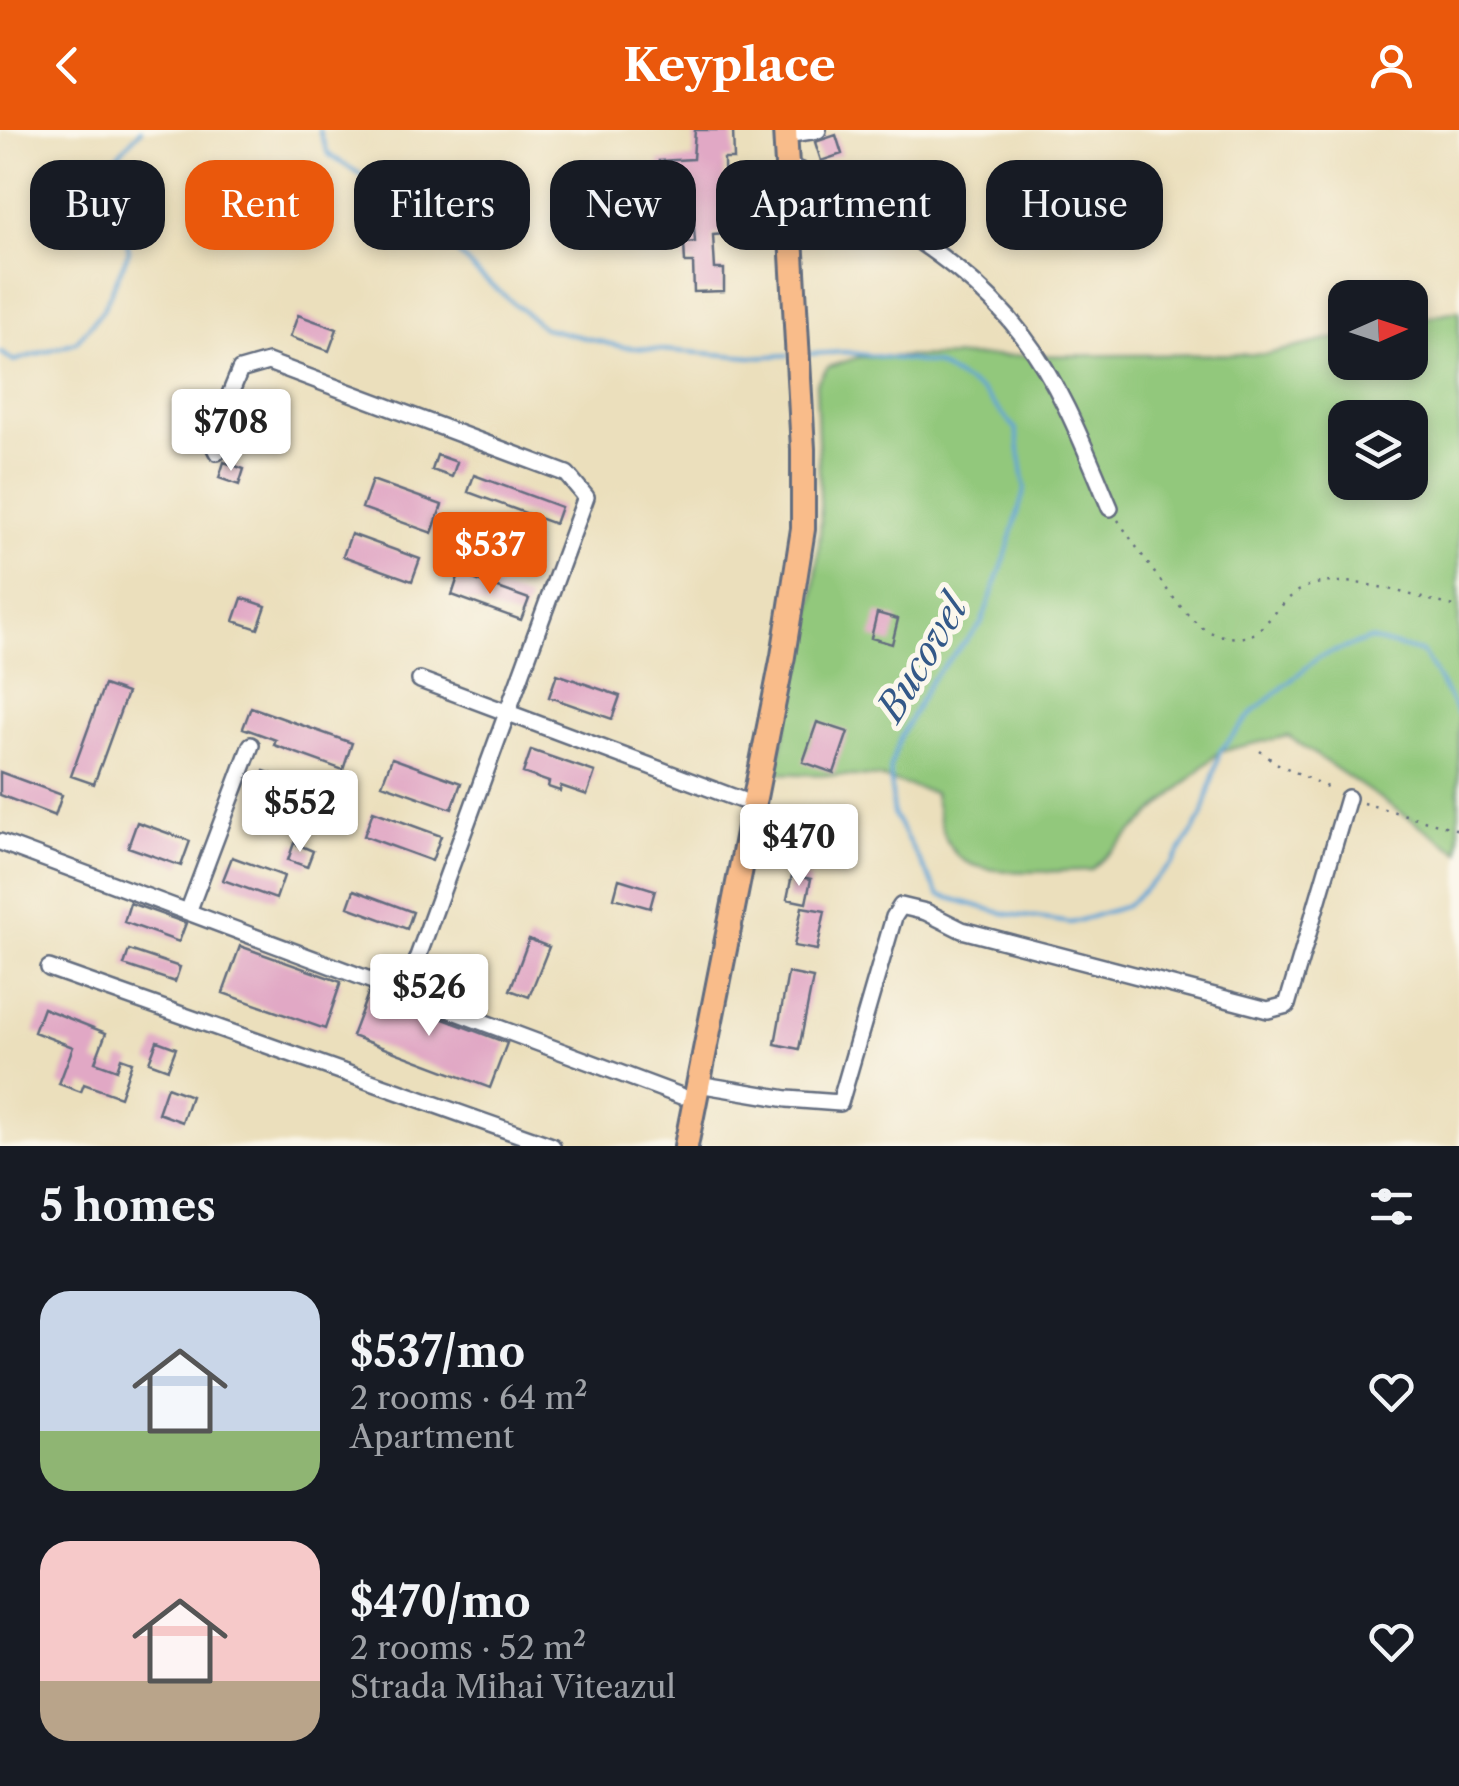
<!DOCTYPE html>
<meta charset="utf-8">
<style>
body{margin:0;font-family:"Libre Caslon Text",serif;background:#242831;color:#f1f3f6;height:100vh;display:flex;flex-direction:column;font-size:38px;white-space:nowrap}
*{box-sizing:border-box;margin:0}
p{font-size:32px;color:#9ea1a6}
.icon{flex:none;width:55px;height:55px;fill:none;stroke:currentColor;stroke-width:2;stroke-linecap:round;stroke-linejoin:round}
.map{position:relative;height:1016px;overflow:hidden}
.sheet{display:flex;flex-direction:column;background:#171b24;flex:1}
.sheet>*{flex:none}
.guide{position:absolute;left:30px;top:30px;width:1400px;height:90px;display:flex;gap:20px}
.needle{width:65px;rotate:87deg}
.tools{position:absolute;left:1328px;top:150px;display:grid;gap:20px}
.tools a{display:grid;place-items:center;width:100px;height:100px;border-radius:20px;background:#171b24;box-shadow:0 5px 15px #0003;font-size:50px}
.price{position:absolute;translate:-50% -85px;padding:0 22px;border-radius:10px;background:#fff;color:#222;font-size:32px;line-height:65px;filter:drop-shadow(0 2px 5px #0008)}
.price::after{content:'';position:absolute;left:50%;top:60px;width:30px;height:22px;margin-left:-15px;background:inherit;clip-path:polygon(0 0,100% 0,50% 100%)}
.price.active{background:#ea580c;color:#fff}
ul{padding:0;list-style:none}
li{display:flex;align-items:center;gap:30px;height:250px;padding:0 40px}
li span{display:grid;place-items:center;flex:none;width:280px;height:200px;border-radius:30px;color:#555}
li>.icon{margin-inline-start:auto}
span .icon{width:120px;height:120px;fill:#fffc;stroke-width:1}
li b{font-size:42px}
h2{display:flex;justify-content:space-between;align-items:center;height:120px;padding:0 40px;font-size:42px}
.tag{padding:0 35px;border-radius:30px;background:#171b24;box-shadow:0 5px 15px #0003;font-size:35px;line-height:90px}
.tag.active{background:#ea580c;color:#fff}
header{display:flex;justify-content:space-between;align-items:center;height:130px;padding:0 40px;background:#ea580c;color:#fff;font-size:45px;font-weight:700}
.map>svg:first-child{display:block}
</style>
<header><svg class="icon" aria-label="back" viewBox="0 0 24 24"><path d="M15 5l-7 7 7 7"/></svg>Keyplace<svg class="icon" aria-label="person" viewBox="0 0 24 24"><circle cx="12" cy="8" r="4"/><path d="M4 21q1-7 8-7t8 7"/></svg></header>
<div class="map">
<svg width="1459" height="1016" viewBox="0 0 1459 1016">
<rect width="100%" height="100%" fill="#fbf7ec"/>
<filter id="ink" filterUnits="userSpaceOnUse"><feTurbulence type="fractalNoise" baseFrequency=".01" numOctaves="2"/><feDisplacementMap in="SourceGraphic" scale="20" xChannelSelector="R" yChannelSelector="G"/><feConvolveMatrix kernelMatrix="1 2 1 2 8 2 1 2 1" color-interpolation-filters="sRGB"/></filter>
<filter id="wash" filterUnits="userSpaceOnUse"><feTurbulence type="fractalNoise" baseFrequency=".0048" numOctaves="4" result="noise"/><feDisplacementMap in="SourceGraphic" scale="40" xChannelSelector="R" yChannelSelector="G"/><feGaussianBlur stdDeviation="2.25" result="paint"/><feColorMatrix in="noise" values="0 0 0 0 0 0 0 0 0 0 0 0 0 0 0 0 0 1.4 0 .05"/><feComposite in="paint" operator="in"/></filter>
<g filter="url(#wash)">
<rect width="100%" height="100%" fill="#ebdfbc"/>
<!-- green -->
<path fill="#92c87b" stroke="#567c6c" stroke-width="2.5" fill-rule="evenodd" d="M 1459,180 L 1459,722 L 1288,606 L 1220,621 L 1091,740 C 1058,740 984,749 959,727 C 942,713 938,683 934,663 L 879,647 L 776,643 L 814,467 L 821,392 L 816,253 L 828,237 L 859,227 L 1267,224 L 1345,206 L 1345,232 L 1410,232 L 1410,191 ZM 1345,288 L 1410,288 L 1410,352 L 1345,352 Z"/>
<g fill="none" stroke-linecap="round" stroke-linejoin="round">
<!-- stream -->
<path stroke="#60a4d5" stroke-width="4" d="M 319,0 L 328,24 L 415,79 L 477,143 L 544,198 L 623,217 L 752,227 L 788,225
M 0,222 L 14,231 L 76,212 L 103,180 L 129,121 L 111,32 L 141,0
M 807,224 L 845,222 L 935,234 L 982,261 L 1016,299 L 1025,358 L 1005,428 L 981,494 L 931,550 L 900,608 L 890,638 L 893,684 L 939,765 L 1002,783 L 1071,793 L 1126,776 L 1172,734 L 1202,687 L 1220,621 L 1252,583 L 1319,527 L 1370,509 L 1423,523 L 1459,585"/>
</g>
<g id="blocks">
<!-- building -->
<path fill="#e1a8c5" d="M 695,0 L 733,0 L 734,29 L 724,29 L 725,104 L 713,105 L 715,139 L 724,139 L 724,161 L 694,162 L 693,133 L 685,133 L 684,113 L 695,112 L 691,53 L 654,56 L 653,38 L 660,37 L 659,31 L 693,29 Z
M 836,5 L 842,24 L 821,31 L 815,12 Z
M 844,78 L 862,92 L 851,106 L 833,93 Z
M 298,185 L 337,199 L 329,221 L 290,207 Z
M 437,325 L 457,332 L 452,347 L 432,340 Z
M 224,332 L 244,339 L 239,355 L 219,348 Z
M 474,345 L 561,377 L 555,394 L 468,362 Z
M 372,350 L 442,375 L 432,403 L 362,378 Z
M 351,404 L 420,429 L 412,451 L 343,426 Z
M 459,444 L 529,469 L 521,490 L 452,465 Z
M 242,468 L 266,476 L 258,499 L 234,491 Z
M 877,483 L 898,489 L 892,514 L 871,508 Z
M 557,544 L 620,566 L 612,589 L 549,567 Z
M 104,555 L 127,563 L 94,654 L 71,646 Z
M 251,577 L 352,613 L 343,640 L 274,615 L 276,610 L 243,598 Z
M 817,592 L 848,602 L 834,643 L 803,632 Z
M 531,620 L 595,642 L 587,665 L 561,656 L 560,661 L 548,657 L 549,652 L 523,643 Z
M 392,628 L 461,653 L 452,679 L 382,654 Z
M 264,641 L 332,666 L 322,692 L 254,667 Z
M 0,642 L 62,665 L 55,686 L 0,665 Z
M 373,681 L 441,706 L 432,731 L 364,706 Z
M 137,692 L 190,711 L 181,736 L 128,717 Z
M 294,713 L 313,721 L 307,737 L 288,730 Z
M 232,727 L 284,746 L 276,769 L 223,750 Z
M 792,745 L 811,749 L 806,773 L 787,769 Z
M 619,749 L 655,760 L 650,778 L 614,768 Z
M 354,760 L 413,782 L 407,799 L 348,777 Z
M 130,773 L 186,793 L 179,812 L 124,792 Z
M 802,777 L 825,781 L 817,820 L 794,816 Z
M 529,809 L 549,817 L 529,867 L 510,860 Z
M 240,816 L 341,852 L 325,899 L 223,863 Z
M 129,820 L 180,837 L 175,852 L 124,835 Z
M 788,843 L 813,848 L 799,919 L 775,914 Z
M 369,861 L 507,913 L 490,958 L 352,906 Z
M 43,878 L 106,903 L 95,932 L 117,940 L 121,928 L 132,932 L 120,967 L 84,954 L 81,962 L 59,954 L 73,917 L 34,902 Z
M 157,911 L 176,918 L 168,939 L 149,932 Z
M 167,957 L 191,966 L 182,992 L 158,983 Z"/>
</g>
</g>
<g filter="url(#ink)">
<use href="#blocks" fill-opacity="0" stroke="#646d7f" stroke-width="2.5"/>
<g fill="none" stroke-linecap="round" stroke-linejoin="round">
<!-- street casing -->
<g stroke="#646d7f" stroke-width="20">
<path id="street" d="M 785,5 L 818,0
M 787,36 C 822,47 851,67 882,87 C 934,119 985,156 1023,206 C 1061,255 1086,321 1110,378
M 217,322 L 211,310 L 240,240 L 268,232 L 567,344 L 586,367 L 405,862
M 420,550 L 741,670
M 0,712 L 681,966
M 188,782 L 251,615
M 49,838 L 552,1016
M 698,954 L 787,969 L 840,973 L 894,787 L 901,776 L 926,782 L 962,800 L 1268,880 L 1287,875 L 1348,668"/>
</g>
<!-- primary casing -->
<g stroke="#646d7f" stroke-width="28">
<path id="primary" d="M 686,1016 L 783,526 L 803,399 L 803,319 L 785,0"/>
</g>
<!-- path -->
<path stroke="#646d7f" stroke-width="2.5" stroke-dasharray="2.5 8" stroke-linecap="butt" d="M 1118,390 C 1135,415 1181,485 1204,499 C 1218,507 1243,512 1256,502 C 1276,486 1288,460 1315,454 C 1362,445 1413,468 1459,477
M 1260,621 L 1276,633 L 1333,660
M 1363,673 L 1459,700"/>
<!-- street -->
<use href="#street" stroke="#fff" stroke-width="15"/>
<!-- primary -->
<use href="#primary" stroke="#f9bc8a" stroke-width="22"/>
</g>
</g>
<g text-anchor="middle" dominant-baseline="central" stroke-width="10" stroke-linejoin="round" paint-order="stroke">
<!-- water labels -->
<g font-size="38" font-style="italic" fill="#335888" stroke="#fbf7ec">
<text transform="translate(922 528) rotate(-59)">Bucovel</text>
</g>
</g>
</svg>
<div class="tools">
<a><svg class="needle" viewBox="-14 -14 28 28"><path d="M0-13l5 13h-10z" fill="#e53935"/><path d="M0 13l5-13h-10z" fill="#9ea1a6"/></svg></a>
<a><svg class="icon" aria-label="layers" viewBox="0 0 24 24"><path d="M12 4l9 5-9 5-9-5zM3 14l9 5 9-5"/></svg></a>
</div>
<b class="price" style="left:231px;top:344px">$708</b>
<b class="price active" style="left:490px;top:467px">$537</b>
<b class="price" style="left:300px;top:725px">$552</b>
<b class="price" style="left:799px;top:759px">$470</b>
<b class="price" style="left:429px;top:909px">$526</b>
<div class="guide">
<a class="tag">Buy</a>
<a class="tag active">Rent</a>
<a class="tag">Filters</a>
<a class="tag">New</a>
<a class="tag">Apartment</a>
<a class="tag">House</a>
</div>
</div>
<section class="sheet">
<h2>5 homes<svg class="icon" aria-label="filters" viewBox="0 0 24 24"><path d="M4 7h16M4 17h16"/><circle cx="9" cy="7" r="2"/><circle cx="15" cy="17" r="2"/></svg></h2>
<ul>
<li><span style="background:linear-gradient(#c9d6e8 70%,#8fb573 0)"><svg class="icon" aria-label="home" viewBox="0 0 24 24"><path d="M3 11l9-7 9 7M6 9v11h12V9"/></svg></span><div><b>$537/mo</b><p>2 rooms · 64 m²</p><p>Apartment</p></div><svg class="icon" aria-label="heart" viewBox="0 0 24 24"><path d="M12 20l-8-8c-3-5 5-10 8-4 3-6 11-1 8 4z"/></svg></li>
<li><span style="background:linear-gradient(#f6c9c9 70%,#b9a48a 0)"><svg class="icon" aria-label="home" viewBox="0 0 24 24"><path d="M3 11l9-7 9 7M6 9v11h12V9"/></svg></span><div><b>$470/mo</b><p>2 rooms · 52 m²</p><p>Strada Mihai Viteazul</p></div><svg class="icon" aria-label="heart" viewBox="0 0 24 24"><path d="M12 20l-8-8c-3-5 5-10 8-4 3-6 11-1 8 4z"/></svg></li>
</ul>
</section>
